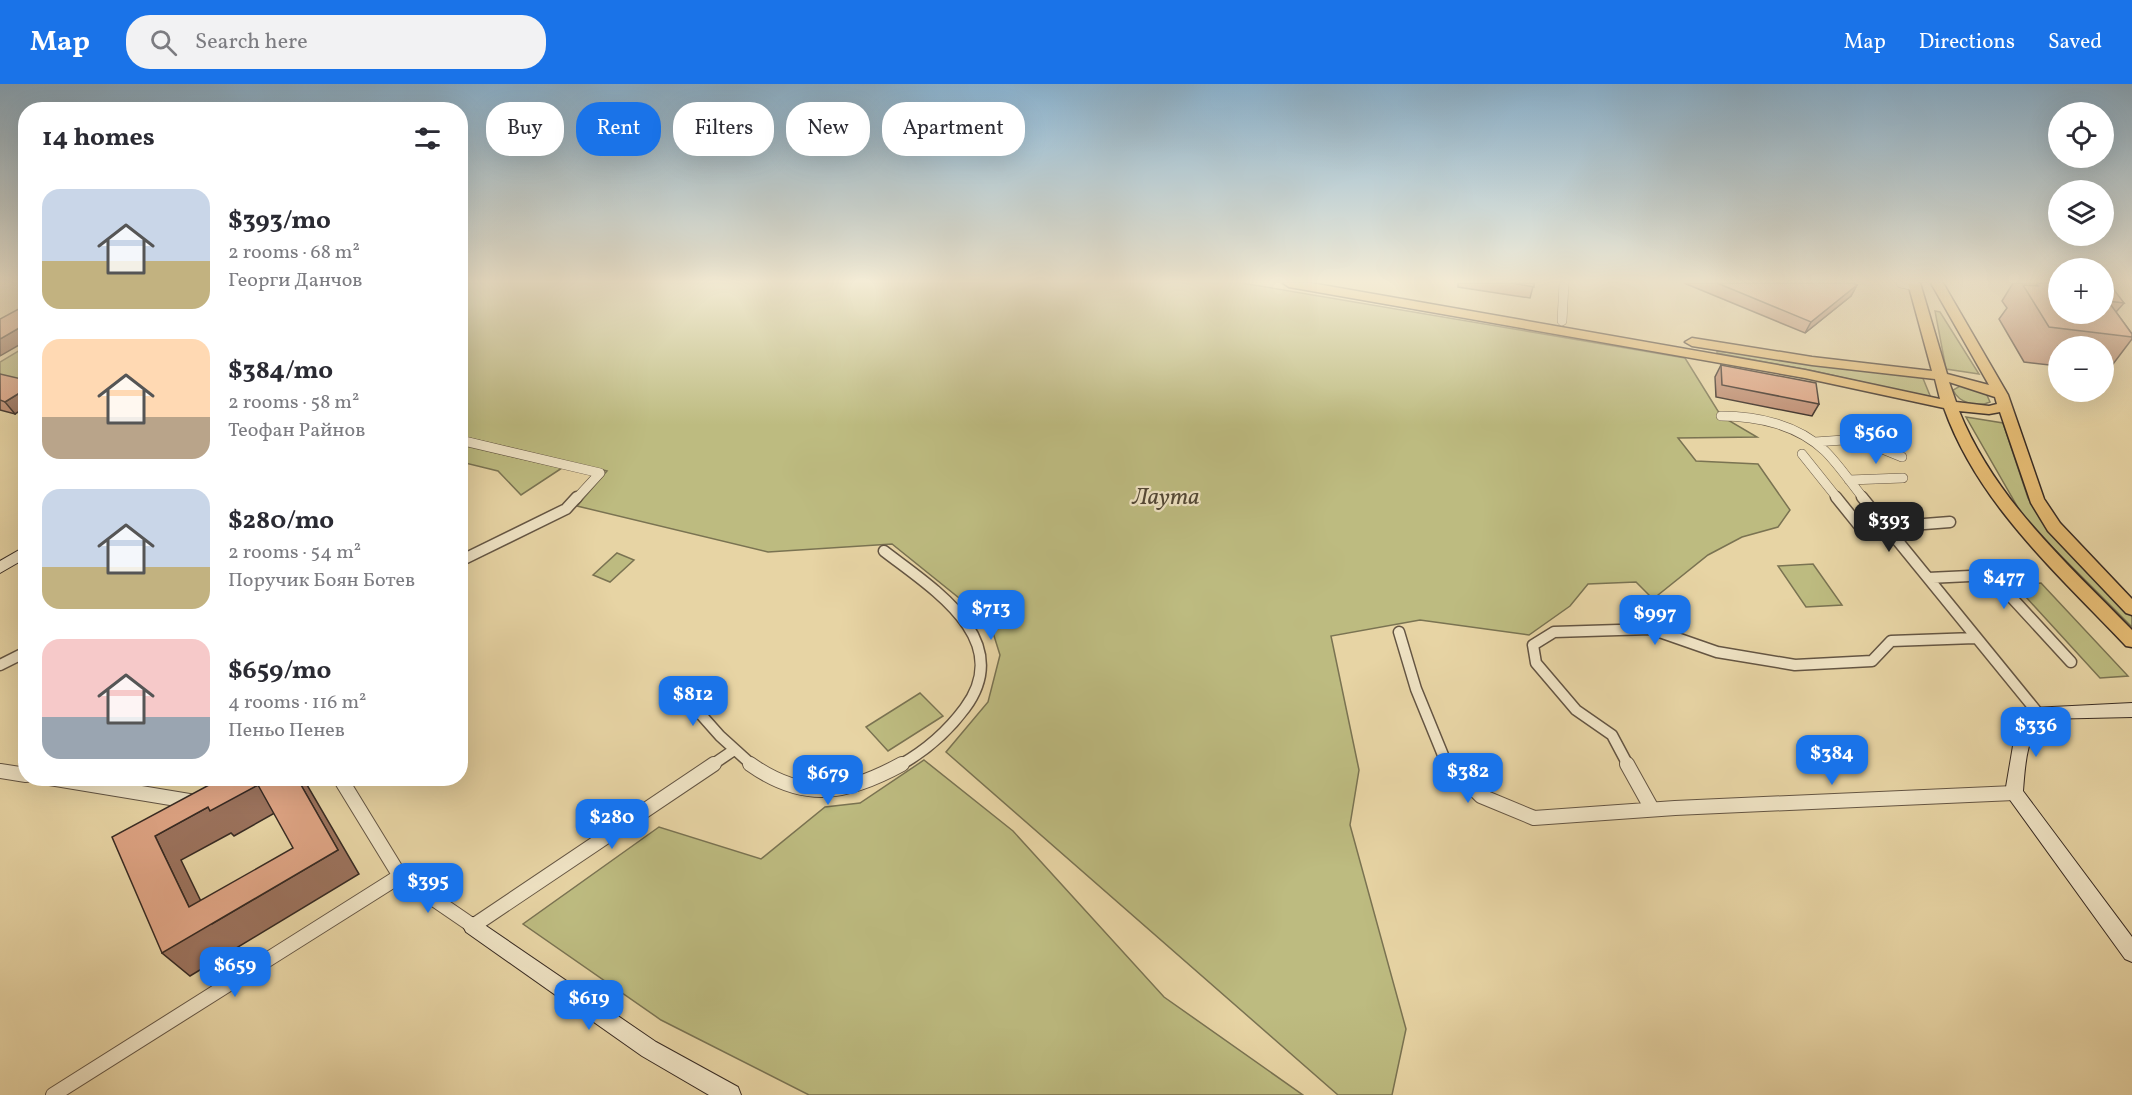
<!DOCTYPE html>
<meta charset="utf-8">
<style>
body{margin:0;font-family:Vollkorn,serif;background:#f2f2f3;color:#2b2b33;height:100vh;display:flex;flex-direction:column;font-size:22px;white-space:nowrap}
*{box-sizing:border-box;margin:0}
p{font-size:20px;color:#7c7c81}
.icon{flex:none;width:33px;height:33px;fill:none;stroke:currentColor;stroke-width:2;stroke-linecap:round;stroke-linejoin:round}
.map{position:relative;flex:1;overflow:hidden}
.panel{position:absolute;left:18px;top:18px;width:450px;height:684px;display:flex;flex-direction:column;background:#fff;border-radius:24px;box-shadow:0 6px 24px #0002}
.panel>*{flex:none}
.guide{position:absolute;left:486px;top:18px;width:570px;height:54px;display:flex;gap:12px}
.tools{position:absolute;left:2048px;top:18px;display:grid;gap:12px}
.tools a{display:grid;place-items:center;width:66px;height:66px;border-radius:50%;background:#fff;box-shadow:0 6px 24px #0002;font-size:30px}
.price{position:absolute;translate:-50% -51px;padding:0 14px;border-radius:12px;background:#1a73e8;color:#fff;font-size:20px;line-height:39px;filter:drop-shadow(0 2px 3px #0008)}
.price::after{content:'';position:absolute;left:50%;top:36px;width:18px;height:14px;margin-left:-9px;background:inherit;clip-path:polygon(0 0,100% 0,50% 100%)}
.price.on{background:#222;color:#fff}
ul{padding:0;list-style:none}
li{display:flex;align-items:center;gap:18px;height:150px;padding:0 24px}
li span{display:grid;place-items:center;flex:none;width:168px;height:120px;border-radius:18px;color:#555}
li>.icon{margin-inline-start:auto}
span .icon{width:72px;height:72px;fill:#fffc;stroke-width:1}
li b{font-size:26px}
h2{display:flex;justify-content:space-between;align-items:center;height:72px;padding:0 24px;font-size:26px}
.chip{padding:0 21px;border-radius:24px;background:#fff;box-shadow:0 6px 24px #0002;font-size:21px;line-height:54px}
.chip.on{background:#1a73e8;color:#fff}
header{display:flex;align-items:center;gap:36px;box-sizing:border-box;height:84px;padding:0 30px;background:#1a73e8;color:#fff}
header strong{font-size:28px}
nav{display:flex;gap:33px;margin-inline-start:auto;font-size:21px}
.search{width:420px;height:54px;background:#f2f2f3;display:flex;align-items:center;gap:15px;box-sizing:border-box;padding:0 21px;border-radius:24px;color:#7c7c81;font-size:22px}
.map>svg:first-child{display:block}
</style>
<header>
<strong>Map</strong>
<div class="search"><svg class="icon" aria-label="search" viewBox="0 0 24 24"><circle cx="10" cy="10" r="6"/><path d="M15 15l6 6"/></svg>Search here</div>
<nav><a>Map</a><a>Directions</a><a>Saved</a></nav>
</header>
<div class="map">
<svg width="2132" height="1011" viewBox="0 0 2132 1011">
<rect width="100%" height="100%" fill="#e7d4a4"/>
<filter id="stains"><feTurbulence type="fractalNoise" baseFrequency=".00333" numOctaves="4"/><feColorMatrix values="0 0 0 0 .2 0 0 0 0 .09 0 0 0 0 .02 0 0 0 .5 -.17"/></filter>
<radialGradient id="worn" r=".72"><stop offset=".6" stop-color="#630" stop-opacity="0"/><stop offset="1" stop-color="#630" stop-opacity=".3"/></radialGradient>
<!-- green -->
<path fill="#bdbb80" stroke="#7a7352" stroke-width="1.5" d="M 461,199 L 1242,199 L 1685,274 L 1721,332 L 1757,353 L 1678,354 L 1696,377 L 1758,380 L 1790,426 L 1778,443 L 1742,453 L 1708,471 L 1653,515 L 1636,498 L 1588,500 L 1570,522 L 1529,551 L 1420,536 L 1331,552 L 1359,686 L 1350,741 L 1406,945 L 1392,1011 L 1338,1011 L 946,668 L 988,618 L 1000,571 L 990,539 L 892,460 L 768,468 L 577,422 L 607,387 L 461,352 Z
M 1935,227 L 1940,228 L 1979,290 L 1946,285 Z
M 25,263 L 25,300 L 0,294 L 0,278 Z
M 1717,267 L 1922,292 L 1931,314 L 1814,287 L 1717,269 Z
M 1962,301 L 1986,309 L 1990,318 C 1977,324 1959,319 1953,306 Z
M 1966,333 L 2003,339 L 2028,414 L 2042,437 L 2132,532 L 2132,543 L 2033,444 L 2021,429 Z
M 461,361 L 562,384 L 521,411 L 498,387 L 461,378 Z
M 617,469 L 634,476 L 610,498 L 593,491 Z
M 1813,480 L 1842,521 L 1806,523 L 1778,482 Z
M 2041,499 L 2128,592 L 2100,594 L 2015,501 Z
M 920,609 L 943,632 L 888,667 L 866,643 Z
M 924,676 L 1013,747 L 1164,913 L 1303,1011 L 809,1011 L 661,936 L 523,840 L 659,743 L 761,775 L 825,723 L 860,719 Z"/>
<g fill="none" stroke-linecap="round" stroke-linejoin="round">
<!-- street-far2 casing -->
<g stroke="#645543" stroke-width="10">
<path id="street-far2" d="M 1901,199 L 1915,202
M 1562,237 L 1564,199
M 1721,332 C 1758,332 1798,341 1825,367 C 1839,381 1851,399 1864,415
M 460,356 L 600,389 L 576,415
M 1815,358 L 1858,355 L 1902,373
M 1802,370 L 1838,415
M 1849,396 L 1903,394"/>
</g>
<!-- street-far1 casing -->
<g stroke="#645543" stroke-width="13">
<path id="street-far1" d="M 1836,413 L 1861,444
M 1862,413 L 2038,629
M 1886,443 L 1950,438
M 884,467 C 932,504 1016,555 965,624 C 948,647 925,667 900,681
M 460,477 L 566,425 L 577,413
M 1928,494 L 1991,491 L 2071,578
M 1399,548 L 1416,605 L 1445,676 L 1450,681
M 0,581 L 26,568
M 673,599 L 720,652 L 752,681
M 712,681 L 734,666
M 1628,681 L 1612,651 L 1576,626 L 1536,579 L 1533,561 L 1554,548 L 1651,545 L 1717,568 L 1795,581 L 1872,577 L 1891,557 L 1975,554"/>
</g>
<!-- street casing -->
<g stroke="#645543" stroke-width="16">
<path id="street" d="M 750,680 C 805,719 847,710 902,680
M 1449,680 L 1481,712 L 1534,734 L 1675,724 L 2014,709
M 1627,680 L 1652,725
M 0,687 L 26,691
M 50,694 L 195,718
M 340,694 L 400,792 L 473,842 L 714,680
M 53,1011 L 400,792"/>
</g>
<!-- secondary casing -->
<g stroke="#382b23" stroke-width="2">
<path id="secondary" d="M 26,462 L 26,474 L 0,489 L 0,477 Z
M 2132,619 L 2132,633 L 2042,635 C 2026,656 2025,682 2023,707 L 2132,853 L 2132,878 L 2125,875 L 2005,709 L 2014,656 L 2032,624 Z
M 473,833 L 656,958 L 738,1003 L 741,1011 L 709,1011 L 642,972 L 466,848 L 463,842 L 466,836 Z"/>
</g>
<!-- primary casing -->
<g stroke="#382b23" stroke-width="3">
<path id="primary" d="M 1283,199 L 1311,199 L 1805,286 L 1940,315 L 1935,295 L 1812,281 L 1692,262 L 1685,258 L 1692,254 L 1812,273 L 1932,287 L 1908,199 L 1920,199 L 1947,290 L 1989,301 L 1931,199 L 1943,199 L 2008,311 L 2044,415 L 2060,439 L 2132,515 L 2132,531 L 2126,529 L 2048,447 L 2031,419 L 2000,328 L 1989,330 L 1959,327 C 1995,416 2067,479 2132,546 L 2132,563 L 2126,562 C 2058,490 1978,420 1944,324 L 1805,294 L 1289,203 ZM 1949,298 L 1995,313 L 1997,320 L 1989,322 L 1956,318 Z"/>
</g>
<!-- street-far2 -->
<use href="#street-far2" stroke="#efe3c4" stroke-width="9"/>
<!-- street-far1 -->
<use href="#street-far1" stroke="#efe3c4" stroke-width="10"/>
<!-- street -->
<use href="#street" stroke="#efe3c4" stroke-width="14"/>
<!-- secondary -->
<use href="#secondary" fill="#efe3c4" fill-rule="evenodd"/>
<!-- primary -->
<use href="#primary" fill="#e4ba72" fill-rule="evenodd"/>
</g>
<!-- wall -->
<path fill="#be8c71" stroke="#382b23" stroke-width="1.5" d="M 1458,199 L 1534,199 L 1530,214 L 1458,203 Z
M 1684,199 L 1853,199 L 1857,201 L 1851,212 L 1805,249 Z
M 2013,199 L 2103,199 L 2124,219 L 2116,228 L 2132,250 L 2132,255 L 2107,288 L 2103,288 L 2103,262 L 2058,262 L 2058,282 L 2024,278 L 1999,235 L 2007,224 L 2002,217 Z
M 1721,281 L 1819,320 L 1812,332 L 1716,313 L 1715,293 Z
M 0,290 L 15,330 L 0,326 Z"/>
<!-- shaded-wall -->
<path fill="#9b725c" stroke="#382b23" stroke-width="1.5" d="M 1857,201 L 1851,212 L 1805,249 L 1811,238 Z
M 26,240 L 26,257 L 0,272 L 0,255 Z
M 26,305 L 26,323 L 15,330 L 5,318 Z
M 297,694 L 303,694 L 359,790 L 190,892 L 162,869 L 189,823 L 155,752 L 208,723 L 258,701 L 280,726 L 234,752 L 231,749 L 181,776 L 212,840 L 338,766 Z"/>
<!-- building -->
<path fill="#dda383" stroke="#382b23" stroke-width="1.5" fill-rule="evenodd" d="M 1511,199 L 1534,199 L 1534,203 Z
M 1717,199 L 1853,199 L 1857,201 L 1811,238 Z
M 2036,199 L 2058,199 L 2058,230 L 2103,230 L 2103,199 L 2109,199 L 2124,219 L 2108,217 L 2132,250 L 2132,253 L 2049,243 L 2023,201 L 2038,202 Z
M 26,221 L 26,240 L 0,255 L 0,235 Z
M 1721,281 L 1816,299 L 1819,320 L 1722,301 Z
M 0,290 L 26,296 L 26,305 L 5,318 L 0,316 Z
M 222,694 L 297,694 L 338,766 L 162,869 L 112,753 ZM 258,701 L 293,764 L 189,823 L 155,752 L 208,723 L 210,727 Z"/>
<!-- sky -->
<linearGradient id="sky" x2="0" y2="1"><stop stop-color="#8ab4d2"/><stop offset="0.58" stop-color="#f4ecd6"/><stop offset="1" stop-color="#f4ecd6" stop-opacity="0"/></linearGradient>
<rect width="2132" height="341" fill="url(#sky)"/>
<g text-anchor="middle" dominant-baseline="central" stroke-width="4.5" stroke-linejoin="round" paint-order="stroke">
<!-- park labels -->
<g font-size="24" font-style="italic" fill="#534836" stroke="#efe3c4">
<text x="1166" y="414">Лаута</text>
</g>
</g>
<rect width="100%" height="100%" filter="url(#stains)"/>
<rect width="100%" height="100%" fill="url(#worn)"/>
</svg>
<div class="tools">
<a><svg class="icon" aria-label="locate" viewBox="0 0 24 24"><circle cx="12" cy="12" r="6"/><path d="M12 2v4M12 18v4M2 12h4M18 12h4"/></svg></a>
<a><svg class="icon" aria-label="layers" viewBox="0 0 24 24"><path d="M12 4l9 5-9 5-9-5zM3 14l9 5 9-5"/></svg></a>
<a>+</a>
<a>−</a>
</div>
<b class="price" style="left:1876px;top:381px">$560</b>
<b class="price on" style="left:1889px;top:469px">$393</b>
<b class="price" style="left:2004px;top:526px">$477</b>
<b class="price" style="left:991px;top:557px">$713</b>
<b class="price" style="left:1655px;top:562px">$997</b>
<b class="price" style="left:693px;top:643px">$812</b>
<b class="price" style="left:2036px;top:674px">$336</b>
<b class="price" style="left:1832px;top:702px">$384</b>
<b class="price" style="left:1468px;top:720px">$382</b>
<b class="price" style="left:828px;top:722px">$679</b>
<b class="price" style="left:612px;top:766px">$280</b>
<b class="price" style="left:428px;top:830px">$395</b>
<b class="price" style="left:235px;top:914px">$659</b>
<b class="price" style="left:589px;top:947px">$619</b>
<div class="guide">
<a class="chip">Buy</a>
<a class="chip on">Rent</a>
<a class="chip">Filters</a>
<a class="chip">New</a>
<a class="chip">Apartment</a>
</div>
<section class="panel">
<h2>14 homes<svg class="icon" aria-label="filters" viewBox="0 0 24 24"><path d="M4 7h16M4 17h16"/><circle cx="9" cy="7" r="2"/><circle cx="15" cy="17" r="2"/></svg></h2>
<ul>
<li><span style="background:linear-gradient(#c9d6e8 60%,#c2b280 0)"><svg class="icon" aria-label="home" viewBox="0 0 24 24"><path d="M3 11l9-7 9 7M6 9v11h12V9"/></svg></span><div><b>$393/mo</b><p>2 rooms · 68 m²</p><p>Георги Данчов</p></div></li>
<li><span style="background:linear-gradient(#ffd9b3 65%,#b9a48a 0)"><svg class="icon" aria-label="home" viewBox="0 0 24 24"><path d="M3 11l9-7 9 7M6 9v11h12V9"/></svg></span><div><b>$384/mo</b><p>2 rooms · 58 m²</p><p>Теофан Райнов</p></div></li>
<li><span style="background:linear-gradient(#c9d6e8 65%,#c2b280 0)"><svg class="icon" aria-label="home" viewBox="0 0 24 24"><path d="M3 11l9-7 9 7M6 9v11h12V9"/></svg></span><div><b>$280/mo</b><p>2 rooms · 54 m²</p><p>Поручик Боян Ботев</p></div></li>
<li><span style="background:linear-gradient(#f6c9c9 65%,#9aa5b1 0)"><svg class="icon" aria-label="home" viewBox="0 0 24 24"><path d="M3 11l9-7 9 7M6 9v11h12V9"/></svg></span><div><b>$659/mo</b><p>4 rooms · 116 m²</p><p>Пеньо Пенев</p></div></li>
</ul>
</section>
</div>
